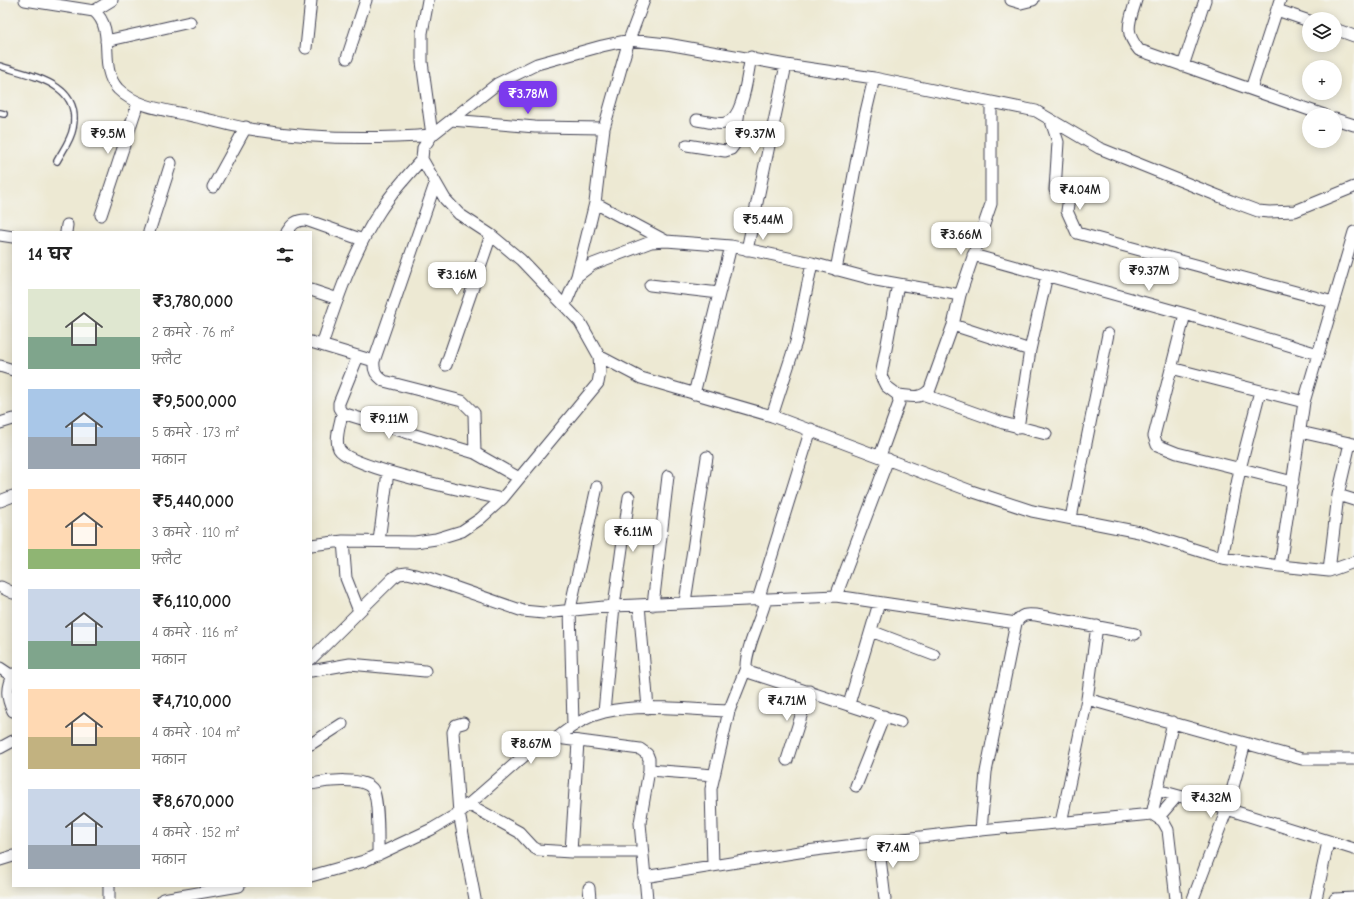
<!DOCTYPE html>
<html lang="hi">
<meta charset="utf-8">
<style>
body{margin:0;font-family:"Comic Neue","Playpen Sans Deva",sans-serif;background:#f6f6f6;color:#222;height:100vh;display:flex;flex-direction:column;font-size:15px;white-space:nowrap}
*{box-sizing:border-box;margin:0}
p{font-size:13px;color:#767676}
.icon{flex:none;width:22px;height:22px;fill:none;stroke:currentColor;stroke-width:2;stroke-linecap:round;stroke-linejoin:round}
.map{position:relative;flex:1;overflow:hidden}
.side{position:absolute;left:12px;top:231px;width:300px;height:656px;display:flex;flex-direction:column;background:#fff;border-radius:0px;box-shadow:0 2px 10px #0003}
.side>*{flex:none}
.buttons{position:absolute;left:1302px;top:12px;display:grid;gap:8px}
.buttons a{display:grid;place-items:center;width:40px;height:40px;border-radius:50%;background:#fff;box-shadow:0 2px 10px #0003;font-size:20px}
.price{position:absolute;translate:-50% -34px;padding:0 9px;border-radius:8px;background:#fff;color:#222;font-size:13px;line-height:26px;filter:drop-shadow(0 1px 2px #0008)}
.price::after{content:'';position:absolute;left:50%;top:24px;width:12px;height:9px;margin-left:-6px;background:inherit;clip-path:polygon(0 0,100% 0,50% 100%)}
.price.selected{background:#7c3aed;color:#fff}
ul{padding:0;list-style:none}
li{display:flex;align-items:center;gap:12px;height:100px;padding:0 16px}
li span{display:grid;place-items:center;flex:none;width:112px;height:80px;border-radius:0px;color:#555}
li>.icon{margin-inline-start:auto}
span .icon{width:48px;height:48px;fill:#fffc;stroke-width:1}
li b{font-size:17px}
h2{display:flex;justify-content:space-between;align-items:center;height:48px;padding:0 16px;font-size:17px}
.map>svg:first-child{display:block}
</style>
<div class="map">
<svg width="1354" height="899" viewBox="0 0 1354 899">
<rect width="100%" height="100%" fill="#f6f6f2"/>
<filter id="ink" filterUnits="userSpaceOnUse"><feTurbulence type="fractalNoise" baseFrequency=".025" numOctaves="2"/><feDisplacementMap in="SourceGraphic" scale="8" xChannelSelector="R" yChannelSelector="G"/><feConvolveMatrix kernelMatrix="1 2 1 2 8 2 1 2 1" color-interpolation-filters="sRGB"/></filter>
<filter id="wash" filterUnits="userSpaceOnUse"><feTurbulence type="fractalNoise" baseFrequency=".012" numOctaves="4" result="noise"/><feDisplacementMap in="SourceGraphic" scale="16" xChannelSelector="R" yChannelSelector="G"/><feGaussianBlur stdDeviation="0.9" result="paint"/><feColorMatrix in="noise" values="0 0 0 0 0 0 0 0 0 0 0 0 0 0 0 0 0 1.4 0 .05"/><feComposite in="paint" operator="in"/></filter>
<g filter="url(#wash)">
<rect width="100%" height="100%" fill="#ede9d3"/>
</g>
<g filter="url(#ink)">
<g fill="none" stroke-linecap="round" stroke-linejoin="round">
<!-- service casing -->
<g stroke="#404052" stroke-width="8">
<path id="service" d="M 0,66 C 31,76 82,83 73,128 C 71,140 63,150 57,161
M 0,113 L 4,114"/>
</g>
<!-- minor casing -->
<g stroke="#404052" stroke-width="13">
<path id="minor" d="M 25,0 L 94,11 C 117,30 97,67 118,89 C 136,107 165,110 188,115 C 213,120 238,128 262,131 C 318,139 376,139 432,135 L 422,62 L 422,33 L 428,0
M 1011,0 L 1021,3 L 1033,0
M 1136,0 C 1130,21 1123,31 1139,50 L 1324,115
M 1277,10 L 1309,21
M 94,11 L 112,0
M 1335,29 L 1354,36
M 106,41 L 190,22
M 306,48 L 311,0
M 347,58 L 366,0
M 1183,66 L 1205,0
M 1251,89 L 1280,0
M 1335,119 L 1354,125
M 451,120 L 535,127 L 604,128
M 697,120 C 705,121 717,125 725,123 C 744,120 747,74 751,57
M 1051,121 L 1058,142 L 1055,190
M 687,145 L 725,151 L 731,149 L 734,145 L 739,111
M 213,187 L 246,127
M 1070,191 L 1067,211 L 1077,233 L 1333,302
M 595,203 L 666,241
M 101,215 L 138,103
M 66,232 L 67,225
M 149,232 L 171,163
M 287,232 C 292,224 296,220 306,220 L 363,240
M 1354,232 L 1304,402 L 1280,566 L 1329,571 L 1354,562
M 0,235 L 13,237
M 747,250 L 786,65
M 973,255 L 1185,314 L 1318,354
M 836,270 L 865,116 L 874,78
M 577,276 L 593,264 L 651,242 L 666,241 L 731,246 L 812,263 L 876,280 L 960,295
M 650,285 L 719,293
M 311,290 L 338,299
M 565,305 L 577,276 L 595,203 L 604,128 L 629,40 L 644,0
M 1185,314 L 1154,436 L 1157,445 L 1177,453 L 1293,482
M 953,325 L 1030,350
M 311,342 L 374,361 C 373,371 376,375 384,381 L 462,401 L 474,413 L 475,453
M 322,345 C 337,299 353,252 380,211 C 392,192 408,175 422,159
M 358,356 L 339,403 L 339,408 L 342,413 L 475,453 L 519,478
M 599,356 L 641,378 L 772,416 L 971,491 L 1032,511 L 1139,532 L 1222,558 L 1280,566
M 374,361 L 435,184
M 446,365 L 491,235
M 0,366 L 13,370
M 1171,368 L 1304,402
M 694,394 L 731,246
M 898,395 C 911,396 921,400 930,389 L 953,325 L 960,295 L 991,204 L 991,103
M 925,395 L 1003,423 L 1046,434
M 342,413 C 341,423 334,439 339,449 C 349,468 476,493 502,499
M 772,416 L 796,342 L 812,263
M 0,423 L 13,419
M 1018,428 L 1030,350 L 1047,275
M 1300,432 L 1354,444
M 880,456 L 899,403 L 898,395 L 886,386 L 881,376 L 898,284
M 1338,495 L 1354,500
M 0,501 L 13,496
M 1071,518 L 1108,334
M 343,541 L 346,578 L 359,611
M 379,541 L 388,472
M 311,545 L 343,541 L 415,542 L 436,539 L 462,531 L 480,519 L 502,499 L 598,383 L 600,372 L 599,356 L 580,322 L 521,260 L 491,235 L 459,214 L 445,199 L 422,159 L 423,148 L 432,135 L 497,84 L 537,64 L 602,46 L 629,40 L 667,44 L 786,65 L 874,78 L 1036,111 L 1099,148 L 1231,201 L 1258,211 L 1269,212 L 1295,211 L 1354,187
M 1222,558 L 1240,469 L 1260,391
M 1329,571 L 1338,495 L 1350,443
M 1,587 L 13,593
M 836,596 L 888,459
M 766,599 C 761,619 745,650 746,668 L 751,673 L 900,722
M 758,600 L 811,429
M 685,602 L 707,457
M 639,605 L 648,708
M 653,605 L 668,476
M 871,631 L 934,655
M 311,659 L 393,578 L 399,574 L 407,573 L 428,578 L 523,611 L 544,613 L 614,606 L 836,596 L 1016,623
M 0,668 L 12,676
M 311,671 L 350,664 L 425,671
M 13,674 C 6,687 6,697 13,711
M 1087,699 L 1302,759 L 1354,759
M 849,704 L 879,603
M 604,712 L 614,606 L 629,497
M 463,723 L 456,725 L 453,732 L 459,813 L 475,899
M 573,725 L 570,609 L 597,487
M 557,738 C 571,726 587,716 605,712 C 641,703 692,710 729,711
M 311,744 L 342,724
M 0,748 L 13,741
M 787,760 L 809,691
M 649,770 L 714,775
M 311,784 C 325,781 365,776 373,790 C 379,799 378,842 378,855
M 856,786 L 884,716
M 1157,790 L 1227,809 L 1354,849
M 468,804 L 519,832 L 533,847 L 538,850 L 571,852 L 642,852
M 1152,814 L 1173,722
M 1158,818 L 1177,796
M 1061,823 L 1087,699 L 1097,626
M 981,830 L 986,772 L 1016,623 C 1021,614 1026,614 1036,615 L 1135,634
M 878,842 L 885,899
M 571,852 L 578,742
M 0,860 L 13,856
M 713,866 L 711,789 L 729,711 L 746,668
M 311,876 L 364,861 L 432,829 L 459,813 L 532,749 L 541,742 L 557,738 L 640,749 L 647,754 L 649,759 L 649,770 L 640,823 L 647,899
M 644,877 L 799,852 L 878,842 L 981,830 L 1152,814 L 1163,821 L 1168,830 L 1176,899
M 589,888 L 590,899
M 109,899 L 109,886
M 163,899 L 239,886
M 1193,899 L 1227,809 L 1245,743
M 1316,899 L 1328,842
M 1335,899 L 1354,898"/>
</g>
<!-- service -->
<use href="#service" stroke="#fff" stroke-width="5.5"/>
<!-- minor -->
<use href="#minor" stroke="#fff" stroke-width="11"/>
</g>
</g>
</svg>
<div class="buttons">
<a><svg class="icon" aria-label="layers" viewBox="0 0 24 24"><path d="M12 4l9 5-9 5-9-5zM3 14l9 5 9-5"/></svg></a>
<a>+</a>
<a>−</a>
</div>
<b class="price selected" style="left:528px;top:115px">₹3.78M</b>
<b class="price" style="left:108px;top:155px">₹9.5M</b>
<b class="price" style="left:755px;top:155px">₹9.37M</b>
<b class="price" style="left:1080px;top:211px">₹4.04M</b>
<b class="price" style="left:763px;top:241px">₹5.44M</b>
<b class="price" style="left:961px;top:256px">₹3.66M</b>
<b class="price" style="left:1149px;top:292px">₹9.37M</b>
<b class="price" style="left:457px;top:296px">₹3.16M</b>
<b class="price" style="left:389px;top:440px">₹9.11M</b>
<b class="price" style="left:633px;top:553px">₹6.11M</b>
<b class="price" style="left:787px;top:722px">₹4.71M</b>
<b class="price" style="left:531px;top:765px">₹8.67M</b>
<b class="price" style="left:1211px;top:819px">₹4.32M</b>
<b class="price" style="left:893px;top:869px">₹7.4M</b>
<section class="side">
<h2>14 घर<svg class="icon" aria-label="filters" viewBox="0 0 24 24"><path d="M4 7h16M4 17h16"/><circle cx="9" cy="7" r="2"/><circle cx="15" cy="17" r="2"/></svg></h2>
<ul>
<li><span style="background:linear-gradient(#dfe7d0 60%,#7fa58c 0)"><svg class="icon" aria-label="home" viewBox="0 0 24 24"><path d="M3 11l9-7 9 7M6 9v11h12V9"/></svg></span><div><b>₹3,780,000</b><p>2 कमरे · 76 m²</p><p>फ़्लैट</p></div></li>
<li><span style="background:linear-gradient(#a9c7e8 60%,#9aa5b1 0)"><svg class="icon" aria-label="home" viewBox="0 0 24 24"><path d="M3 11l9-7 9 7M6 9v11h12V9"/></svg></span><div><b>₹9,500,000</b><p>5 कमरे · 173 m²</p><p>मकान</p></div></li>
<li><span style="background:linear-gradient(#ffd9b3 75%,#8fb573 0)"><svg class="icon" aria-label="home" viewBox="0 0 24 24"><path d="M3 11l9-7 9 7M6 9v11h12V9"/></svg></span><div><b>₹5,440,000</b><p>3 कमरे · 110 m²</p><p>फ़्लैट</p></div></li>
<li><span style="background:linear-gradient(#c9d6e8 65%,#7fa58c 0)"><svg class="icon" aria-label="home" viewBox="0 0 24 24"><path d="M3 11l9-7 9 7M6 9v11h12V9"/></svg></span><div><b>₹6,110,000</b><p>4 कमरे · 116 m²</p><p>मकान</p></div></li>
<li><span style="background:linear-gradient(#ffd9b3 60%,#c2b280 0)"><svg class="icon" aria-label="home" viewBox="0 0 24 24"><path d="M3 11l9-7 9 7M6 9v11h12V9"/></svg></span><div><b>₹4,710,000</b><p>4 कमरे · 104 m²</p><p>मकान</p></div></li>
<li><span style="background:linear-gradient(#c9d6e8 70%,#9aa5b1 0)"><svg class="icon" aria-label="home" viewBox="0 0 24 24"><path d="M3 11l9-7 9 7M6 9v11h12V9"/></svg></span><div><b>₹8,670,000</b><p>4 कमरे · 152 m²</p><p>मकान</p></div></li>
</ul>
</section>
</div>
